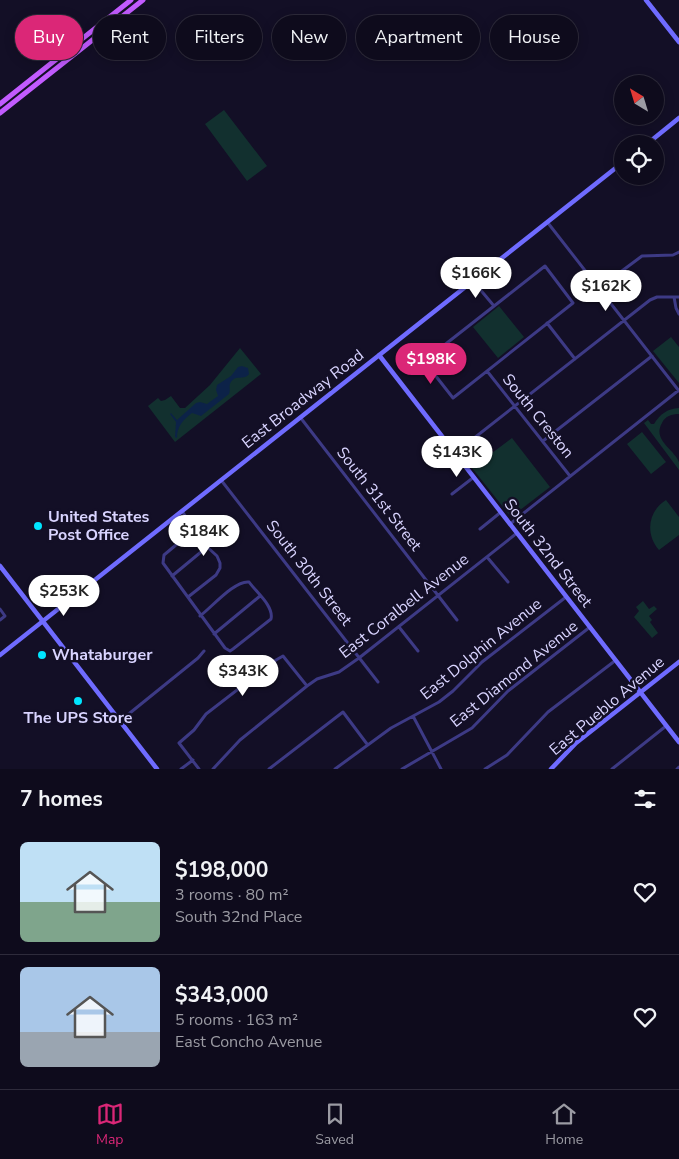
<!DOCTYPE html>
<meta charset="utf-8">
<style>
body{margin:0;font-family:"Nunito Sans",sans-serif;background:#1c1929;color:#f1f3f6;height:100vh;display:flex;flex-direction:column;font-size:19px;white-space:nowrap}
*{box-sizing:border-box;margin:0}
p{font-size:16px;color:#9b9ba3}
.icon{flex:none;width:28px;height:28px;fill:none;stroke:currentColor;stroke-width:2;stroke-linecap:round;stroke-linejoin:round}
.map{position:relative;height:769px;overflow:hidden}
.details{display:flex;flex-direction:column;background:#0e0b1c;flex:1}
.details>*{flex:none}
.guide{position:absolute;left:15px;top:15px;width:650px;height:45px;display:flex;gap:10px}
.needle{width:32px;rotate:322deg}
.tools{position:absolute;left:614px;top:75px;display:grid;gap:10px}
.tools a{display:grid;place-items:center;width:50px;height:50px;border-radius:50%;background:#0e0b1c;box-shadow:0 2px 12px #0003,0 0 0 1px #2e2b3b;font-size:25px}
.price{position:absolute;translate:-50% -42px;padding:0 11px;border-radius:18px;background:#fff;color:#222;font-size:16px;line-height:32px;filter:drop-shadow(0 1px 2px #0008)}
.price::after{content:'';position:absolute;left:50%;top:30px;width:15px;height:11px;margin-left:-8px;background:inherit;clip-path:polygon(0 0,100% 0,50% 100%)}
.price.active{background:#db2777;color:#fff}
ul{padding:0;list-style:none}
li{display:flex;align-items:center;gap:15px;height:125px;padding:0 20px}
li+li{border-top:1px solid #2e2b3b}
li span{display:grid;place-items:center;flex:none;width:140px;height:100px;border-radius:8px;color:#555}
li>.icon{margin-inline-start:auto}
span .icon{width:60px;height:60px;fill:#fffc;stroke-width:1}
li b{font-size:21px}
h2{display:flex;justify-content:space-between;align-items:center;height:60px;padding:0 20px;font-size:21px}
.tag{padding:0 18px;border-radius:22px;background:#0e0b1c;box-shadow:0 2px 12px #0003,0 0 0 1px #2e2b3b;font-size:18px;line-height:45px}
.tag.active{background:#db2777;color:#fff}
.dock{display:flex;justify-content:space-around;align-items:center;height:70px;border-top:1px solid #2e2b3b;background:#0e0b1c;font-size:14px;color:#9b9ba3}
.dock a{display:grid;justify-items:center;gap:2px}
.dock .active{color:#db2777}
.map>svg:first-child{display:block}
</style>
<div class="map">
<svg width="679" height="769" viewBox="0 0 679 769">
<rect width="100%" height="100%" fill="#130f26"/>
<!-- green -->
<path fill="#12302f" d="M 224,110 L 267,166 L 247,181 L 205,124 Z
M 499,306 L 524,337 L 498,358 L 473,327 Z
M 671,337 L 679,347 L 679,383 L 653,351 Z
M 240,348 L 261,374 L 175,442 L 148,406 L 158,398 L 161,401 L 165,400 L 171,396 L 180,408 L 185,408 L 210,385 Z
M 679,408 L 679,414 C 672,414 665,416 662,423 C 652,440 674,449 679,462 C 679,463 679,470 679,470 L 644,423 L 648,420 L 651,424 L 654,424 C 660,414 667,409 679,408 Z
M 642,432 L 666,462 L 651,474 L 627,444 Z
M 512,438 L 550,487 L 511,517 L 472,468 Z
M 666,500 L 679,517 L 679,535 L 659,550 C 645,534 648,511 666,500 Z
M 643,601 L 649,609 L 654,606 L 657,609 L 649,616 L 652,620 L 650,622 L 658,633 L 652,638 L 634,617 L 639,611 L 636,607 Z"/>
<!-- water -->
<path fill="#0c2248" d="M 242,366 L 248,368 L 249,374 C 244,381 236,374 231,382 C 228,386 231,389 229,394 L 201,416 L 192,413 C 183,420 177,426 177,438 L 175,437 L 176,422 L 170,414 L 171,413 L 177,420 L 196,403 L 200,402 L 207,404 L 218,396 L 216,390 L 217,385 L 231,376 L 238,367 Z"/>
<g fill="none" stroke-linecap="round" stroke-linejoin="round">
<!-- street -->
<path stroke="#3d3a85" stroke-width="3" d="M 548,223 L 679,391
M 545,266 L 573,303 L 453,398 L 424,361 Z
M 473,281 L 494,306
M 599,288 L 642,256 L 673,255 L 679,252
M 674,297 L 676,308 L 679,314
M 547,323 L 575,359
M 487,371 L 570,476
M 300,417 L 457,620
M 543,441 L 652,356
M 455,453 L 650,300 L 657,297 L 679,297
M 425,458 L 446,442
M 221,480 L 378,682
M 452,494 L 474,477
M 182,511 L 204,544 L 217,556 L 220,563 L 220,568 L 216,575 L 188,597
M 510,524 L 679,390
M 195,529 L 164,555 L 163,563 L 225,648 L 230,651 L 233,649 L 271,619 C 274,606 256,592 249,582 C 235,580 212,607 200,616
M 480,529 L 501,512
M 487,557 L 508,582
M 172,576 L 207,547
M 0,609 L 5,616 L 0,620
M 399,627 L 418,651
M 214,634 L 260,596
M 413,716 L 441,769
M 120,721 L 198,658 L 204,651
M 181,769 L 193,760
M 199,769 L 179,743 L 194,730 L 206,714 L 276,660 L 283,656 L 307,686
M 213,769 L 240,740 L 307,686 L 317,679 L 339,672 L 359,658 L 517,533
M 269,769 L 343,712 L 367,744
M 335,769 L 391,728 L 439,702 L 453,691 L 482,662 L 566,597
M 402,769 L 472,728 L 508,691 L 590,627
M 485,769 L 507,755 L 548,712 L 616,660
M 612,769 L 666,726
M 677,769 L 679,767"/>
<!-- secondary -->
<path stroke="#6f6bff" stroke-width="4.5" d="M 646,0 L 679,42
M 647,144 L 679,118
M 379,355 L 679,742
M 0,566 L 157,769
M 0,655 L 622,163
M 551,769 L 576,743 L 679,662"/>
<!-- primary -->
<path stroke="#c25bff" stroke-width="5" d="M 0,104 L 131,0
M 0,113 L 143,0"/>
</g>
<!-- markers -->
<g fill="#00e5ff" stroke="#130f26" stroke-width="2">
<circle cx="38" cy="526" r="5"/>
<circle cx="42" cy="655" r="5"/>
<circle cx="78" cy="701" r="5"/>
</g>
<g text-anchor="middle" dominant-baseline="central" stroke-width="5" stroke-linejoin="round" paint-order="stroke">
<!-- street labels -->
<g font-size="16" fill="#d9d4ff" stroke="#130f26">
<text transform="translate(303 399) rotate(-38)">East Broadway Road</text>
<text transform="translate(538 416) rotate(51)">South Creston</text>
<text transform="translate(379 499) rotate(52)">South 31st Street</text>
<text transform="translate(548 553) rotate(52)">South 32nd Street</text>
<text transform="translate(309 573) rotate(52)">South 30th Street</text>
<text transform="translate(404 606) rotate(-38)">East Coralbell Avenue</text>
<text transform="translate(481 649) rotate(-39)">East Dolphin Avenue</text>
<text transform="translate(514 674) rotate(-39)">East Diamond Avenue</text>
<text transform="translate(607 706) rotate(-40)">East Pueblo Avenue</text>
</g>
<!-- poi labels -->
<g font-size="16" font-weight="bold" fill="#d9d4ff" stroke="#130f26" text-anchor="start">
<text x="48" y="517">United States<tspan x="48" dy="18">Post Office</tspan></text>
<text x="52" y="655">Whataburger</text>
<text x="78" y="718" text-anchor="middle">The UPS Store</text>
</g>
</g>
</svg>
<div class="tools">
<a><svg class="needle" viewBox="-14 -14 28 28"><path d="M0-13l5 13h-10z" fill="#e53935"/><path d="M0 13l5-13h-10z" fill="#9b9ba3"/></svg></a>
<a><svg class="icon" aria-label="locate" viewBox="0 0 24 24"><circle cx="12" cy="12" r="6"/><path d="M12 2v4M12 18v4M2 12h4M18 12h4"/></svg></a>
</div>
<b class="price" style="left:476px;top:299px">$166K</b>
<b class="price" style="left:606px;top:312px">$162K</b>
<b class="price active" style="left:431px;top:385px">$198K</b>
<b class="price" style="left:457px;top:478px">$143K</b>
<b class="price" style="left:204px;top:557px">$184K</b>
<b class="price" style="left:64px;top:617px">$253K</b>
<b class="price" style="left:243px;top:697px">$343K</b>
<div class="guide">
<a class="tag active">Buy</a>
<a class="tag">Rent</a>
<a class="tag">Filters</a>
<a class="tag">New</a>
<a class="tag">Apartment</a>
<a class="tag">House</a>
</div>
</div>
<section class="details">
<h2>7 homes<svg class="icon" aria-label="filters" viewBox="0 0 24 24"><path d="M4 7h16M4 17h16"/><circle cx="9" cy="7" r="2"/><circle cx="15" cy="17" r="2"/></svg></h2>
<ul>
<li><span style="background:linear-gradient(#bfe0f5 60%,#7fa58c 0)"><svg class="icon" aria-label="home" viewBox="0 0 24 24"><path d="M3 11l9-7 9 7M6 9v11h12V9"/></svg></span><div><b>$198,000</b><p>3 rooms · 80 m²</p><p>South 32nd Place</p></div><svg class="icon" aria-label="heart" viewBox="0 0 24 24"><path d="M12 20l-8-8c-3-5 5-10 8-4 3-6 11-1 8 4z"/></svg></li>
<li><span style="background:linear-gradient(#a9c7e8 65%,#9aa5b1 0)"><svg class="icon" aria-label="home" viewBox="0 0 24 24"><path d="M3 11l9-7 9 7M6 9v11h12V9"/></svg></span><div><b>$343,000</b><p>5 rooms · 163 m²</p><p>East Concho Avenue</p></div><svg class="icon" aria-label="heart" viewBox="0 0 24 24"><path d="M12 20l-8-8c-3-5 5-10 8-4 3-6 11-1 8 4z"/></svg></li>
</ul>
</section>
<nav class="dock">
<a class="active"><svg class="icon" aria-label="map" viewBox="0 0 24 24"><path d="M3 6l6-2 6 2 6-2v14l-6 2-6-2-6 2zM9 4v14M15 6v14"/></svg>Map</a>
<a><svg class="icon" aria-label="saved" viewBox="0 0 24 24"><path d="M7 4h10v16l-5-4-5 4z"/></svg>Saved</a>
<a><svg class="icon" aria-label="home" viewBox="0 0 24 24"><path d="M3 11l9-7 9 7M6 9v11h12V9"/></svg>Home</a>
</nav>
